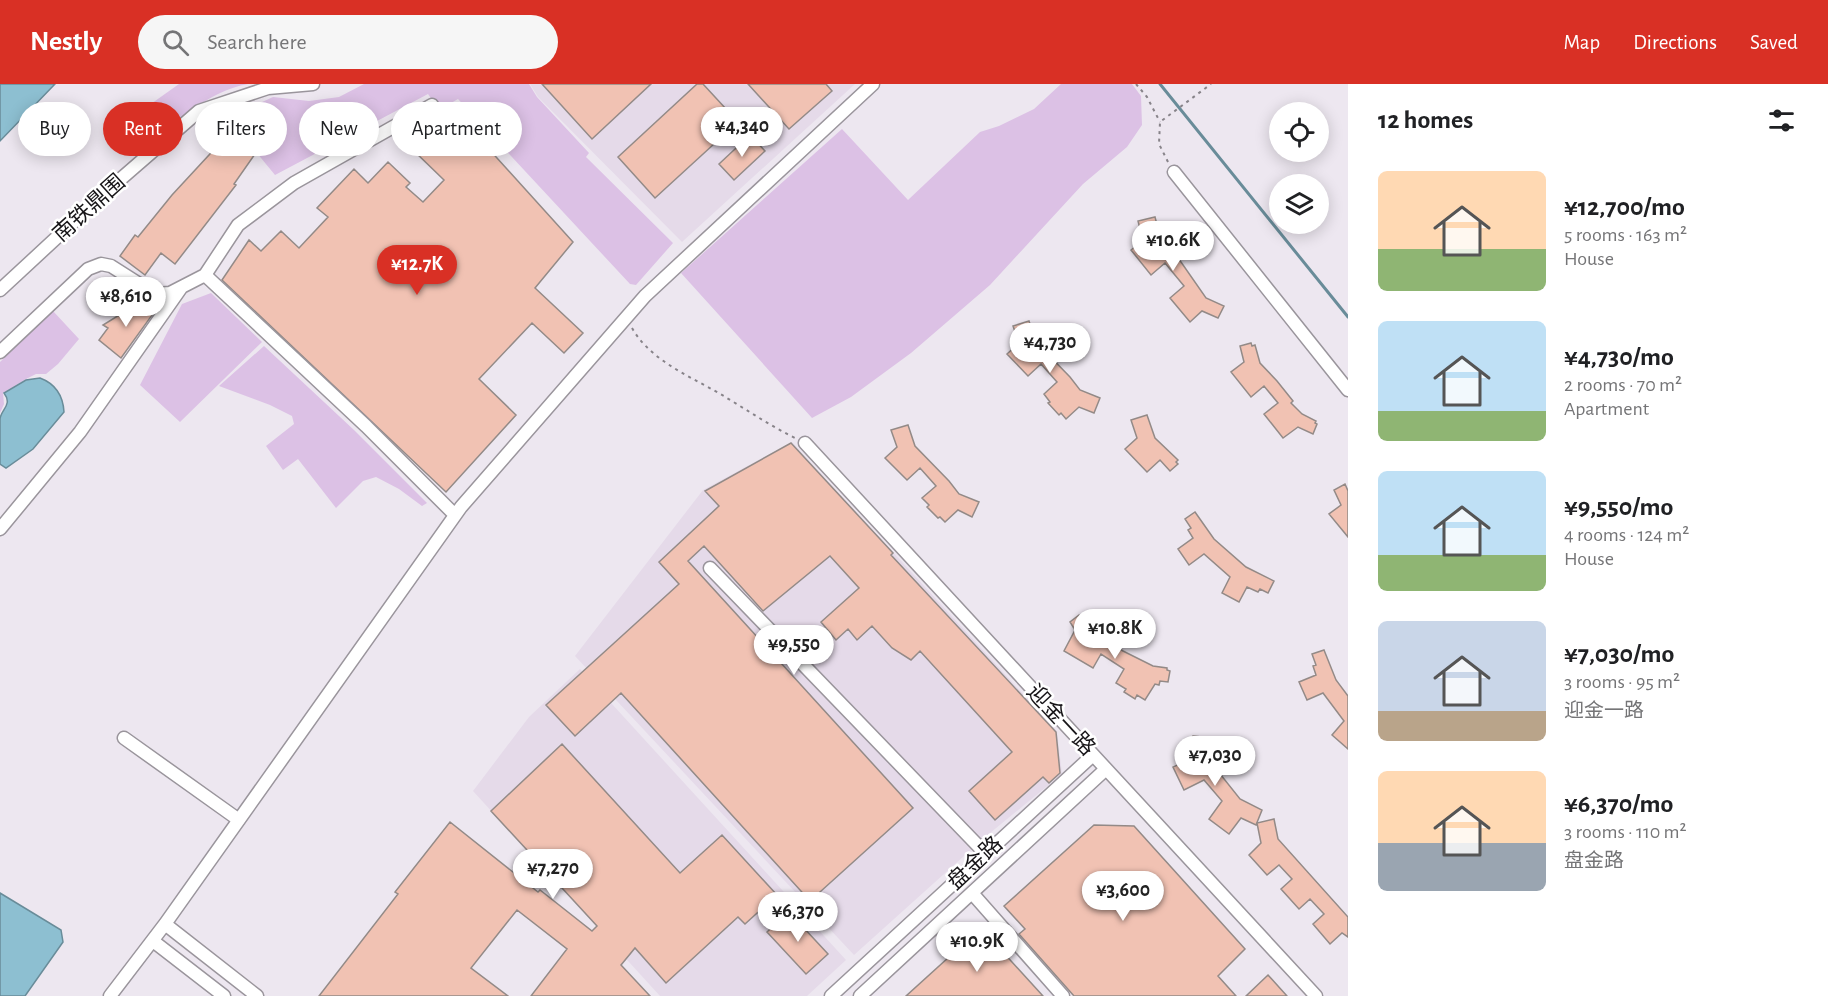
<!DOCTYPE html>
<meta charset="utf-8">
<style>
body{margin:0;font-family:"Alegreya Sans","Noto Sans SC",sans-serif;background:#f6f6f6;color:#202124;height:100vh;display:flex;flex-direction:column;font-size:22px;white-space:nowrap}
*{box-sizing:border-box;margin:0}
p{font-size:20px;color:#757577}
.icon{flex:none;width:33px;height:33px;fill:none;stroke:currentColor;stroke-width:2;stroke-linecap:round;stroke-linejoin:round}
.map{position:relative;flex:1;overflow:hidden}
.details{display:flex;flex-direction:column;background:#fff;width:480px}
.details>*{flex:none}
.top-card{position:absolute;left:18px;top:18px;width:570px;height:54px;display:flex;gap:12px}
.tools{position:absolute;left:1269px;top:18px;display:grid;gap:12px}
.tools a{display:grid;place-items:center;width:60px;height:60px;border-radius:50%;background:#fff;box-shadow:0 3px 15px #0003;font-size:30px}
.price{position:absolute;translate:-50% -51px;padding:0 14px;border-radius:21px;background:#fff;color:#222;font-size:20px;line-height:39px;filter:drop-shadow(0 2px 3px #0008)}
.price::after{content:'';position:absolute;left:50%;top:36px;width:18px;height:14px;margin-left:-9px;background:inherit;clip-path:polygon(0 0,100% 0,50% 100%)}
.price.on{background:#d93025;color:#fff}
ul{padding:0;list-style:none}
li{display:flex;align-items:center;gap:18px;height:150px;padding:0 30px}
li span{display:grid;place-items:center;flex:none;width:168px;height:120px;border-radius:9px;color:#555}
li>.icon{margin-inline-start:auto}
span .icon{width:72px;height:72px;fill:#fffc;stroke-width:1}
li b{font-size:26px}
h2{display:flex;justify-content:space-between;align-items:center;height:72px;padding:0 30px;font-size:26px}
.tag{padding:0 21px;border-radius:27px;background:#fff;box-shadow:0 3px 15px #0003;font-size:21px;line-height:54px}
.tag.on{background:#d93025;color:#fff}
header{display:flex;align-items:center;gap:36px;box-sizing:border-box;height:84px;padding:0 30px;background:#d93025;color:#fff}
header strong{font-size:28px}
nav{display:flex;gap:33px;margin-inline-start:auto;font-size:21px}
.search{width:420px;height:54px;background:#f6f6f6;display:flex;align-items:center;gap:15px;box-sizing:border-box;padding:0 21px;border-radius:33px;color:#757577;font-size:22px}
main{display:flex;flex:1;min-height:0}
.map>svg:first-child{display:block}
</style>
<header>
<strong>Nestly</strong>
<div class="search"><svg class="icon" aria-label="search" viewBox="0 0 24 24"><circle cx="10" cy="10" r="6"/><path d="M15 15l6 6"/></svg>Search here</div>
<nav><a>Map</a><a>Directions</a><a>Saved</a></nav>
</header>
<main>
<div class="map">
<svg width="1348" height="912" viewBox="0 0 1348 912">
<rect width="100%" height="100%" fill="#ede7f0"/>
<!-- built -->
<path fill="#e5dae9" d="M 530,0 L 855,0 L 682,158 L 538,13 Z
M 792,358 L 1057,647 L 1062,690 L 984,754 L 854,871 L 575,572 L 703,406 Z
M 580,585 L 846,876 L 807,912 L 660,912 L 473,707 L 529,633 Z"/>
<!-- green -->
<path fill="#dcc1e5" d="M 179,0 L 248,0 C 208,7 178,37 147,63 L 139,53 L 144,45 L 146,28 L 148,22 Z
M 364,0 L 529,0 L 537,13 L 589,69 L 586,73 L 673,159 L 636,201 L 630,200 L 458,15 L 439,26 L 428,10 L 275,91 L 232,39 L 243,27 L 273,13 L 309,17 L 339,13 Z
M 1061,0 L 1132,0 L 1141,12 L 1142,41 L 1127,63 L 1083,100 L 990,201 L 911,269 L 851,313 L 812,334 L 681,189 L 842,45 L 908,116 L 980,48 L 999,42 L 1034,25 Z
M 211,209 L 262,258 L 180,338 L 140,301 L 182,220 Z
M 53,227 L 79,255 L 58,280 L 46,290 L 36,290 L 28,294 L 3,309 L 4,320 L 0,329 L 0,278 Z
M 264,262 L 354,346 L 427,419 L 422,422 L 399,405 L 376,393 L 363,397 L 336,424 L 298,375 L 283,386 L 266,362 L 294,340 L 292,332 L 270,321 L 219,302 Z"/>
<!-- water -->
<path fill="#8dbfd1" stroke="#698c99" stroke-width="1.5" d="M 0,0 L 55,0 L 0,57 Z
M 40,294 C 56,300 63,311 64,328 L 33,365 L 6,384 L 0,380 C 0,366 0,350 0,335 C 1,325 13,321 4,309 L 26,296 Z
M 0,809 L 61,846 L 63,858 L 25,912 L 0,912 Z"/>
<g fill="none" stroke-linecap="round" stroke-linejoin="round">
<!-- stream -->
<path stroke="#698c99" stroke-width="3" d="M 1160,0 L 1348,233"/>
</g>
<!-- building -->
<path fill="#f1c2b3" stroke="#938a87" stroke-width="1.5" d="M 542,0 L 651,0 L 592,55 Z
M 697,0 L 703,0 L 738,38 L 655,114 L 618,73 Z
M 748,0 L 826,0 L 832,7 L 789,45 Z
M 459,32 L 573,158 L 535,204 L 583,249 L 564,269 L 532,239 L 479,295 L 516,331 L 446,408 L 222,196 L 249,156 L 261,167 L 281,147 L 299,164 L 328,133 L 317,124 L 354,85 L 368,99 L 388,78 L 410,99 L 406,103 L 423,118 L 444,96 L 411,64 Z
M 234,44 L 255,70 L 234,100 L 236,101 L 175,180 L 161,169 L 145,191 L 120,172 L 135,151 L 138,153 L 172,111 Z
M 750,51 L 765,67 L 734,96 L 719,80 Z
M 1155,133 L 1161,156 L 1181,178 L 1206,214 L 1224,222 L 1218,234 L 1202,227 L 1190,238 L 1170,214 L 1184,202 L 1165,179 L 1151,191 L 1131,166 L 1143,156 L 1138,137 Z
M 142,217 L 155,227 L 121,274 L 99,256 L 108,244 L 103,241 Z
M 1029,237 L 1036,258 L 1070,293 L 1080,306 L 1100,314 L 1094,329 L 1079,323 L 1066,335 L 1061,329 L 1059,331 L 1048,319 L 1050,318 L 1044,310 L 1057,298 L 1041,280 L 1028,292 L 1007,270 L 1019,259 L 1013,242 Z
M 1251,259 L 1252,262 L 1255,261 L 1260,279 L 1277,297 L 1293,317 L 1291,319 L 1302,330 L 1316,337 L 1315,339 L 1317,340 L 1313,350 L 1298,343 L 1283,354 L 1264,330 L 1278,319 L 1264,302 L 1251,313 L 1231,288 L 1244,278 L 1240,262 Z
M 1147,331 L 1155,354 L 1178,376 L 1176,378 L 1178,380 L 1170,387 L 1160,376 L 1147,388 L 1125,365 L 1137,354 L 1131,336 Z
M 908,341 L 915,362 L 949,397 L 959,410 L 979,418 L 972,433 L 958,426 L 945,438 L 940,433 L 938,434 L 927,423 L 929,421 L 922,414 L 936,402 L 920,384 L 907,396 L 885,374 L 897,363 L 891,346 Z
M 791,359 L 893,469 L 891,471 L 1056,648 L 1060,689 L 1049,699 L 1043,693 L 995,736 L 969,707 L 1012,668 L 920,567 L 911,576 L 892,564 L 872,542 L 857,556 L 848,545 L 836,556 L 821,538 L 859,504 L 830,472 L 763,527 L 704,462 L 688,477 L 913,724 L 810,817 L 621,609 L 575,652 L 546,621 L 679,500 L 659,478 L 719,422 L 705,407 Z
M 1345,400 L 1348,407 L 1348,453 L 1329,430 L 1341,421 L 1334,406 Z
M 1195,428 L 1214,455 L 1246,483 L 1274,497 L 1268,509 L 1260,505 L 1258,508 L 1247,503 L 1239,518 L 1222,509 L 1230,493 L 1204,470 L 1189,481 L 1178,465 L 1193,454 L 1188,446 L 1191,444 L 1185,435 Z
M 1079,531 L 1081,534 L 1083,532 L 1093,548 L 1123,567 L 1153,582 L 1167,584 L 1167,586 L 1170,587 L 1168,598 L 1160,597 L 1159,601 L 1155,600 L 1145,616 L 1137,611 L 1135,615 L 1124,608 L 1126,605 L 1116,599 L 1124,585 L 1101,570 L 1093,584 L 1064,567 L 1075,546 L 1070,538 Z
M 1324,566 L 1336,596 L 1348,612 L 1348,665 L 1332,651 L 1344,637 L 1323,609 L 1307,616 L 1299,598 L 1316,591 L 1313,582 L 1316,581 L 1312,570 Z
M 1193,652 L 1210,654 L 1209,676 L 1240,715 L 1262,726 L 1256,741 L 1241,734 L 1229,750 L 1209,735 L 1222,717 L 1204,696 L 1184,706 L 1173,683 L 1191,675 Z
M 562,660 L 680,789 L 722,751 L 777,811 L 745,840 L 738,833 L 666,899 L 635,864 L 621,881 L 650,912 L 531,912 L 567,865 L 517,826 L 471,884 L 508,912 L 319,912 L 398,810 L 395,808 L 450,738 L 538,808 L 540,806 L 592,847 L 597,842 L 491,727 Z
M 1274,735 L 1278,755 L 1348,833 L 1348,853 L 1342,849 L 1330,860 L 1313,840 L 1324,830 L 1310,815 L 1299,825 L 1281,805 L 1292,795 L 1279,781 L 1267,791 L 1249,771 L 1261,759 L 1257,739 Z
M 1094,741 L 1134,742 L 1245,865 L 1218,892 L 1236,912 L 1074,912 L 1019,850 L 1025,845 L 1004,822 Z
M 789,828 L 828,870 L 806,890 L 767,848 Z
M 981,844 L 1043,912 L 906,912 Z
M 1268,891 L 1287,912 L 1246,912 Z"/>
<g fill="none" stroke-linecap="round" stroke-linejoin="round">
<!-- minor casing -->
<g stroke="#9a959c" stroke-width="15">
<path id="minor" d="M 1174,88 L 1348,306
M 205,191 L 366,342 L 455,431
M 0,206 L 108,106 L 199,27 L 268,4 L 313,0
M 0,268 L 88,185 L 101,180 L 111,182 L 155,210 L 170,209 L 205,191 L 238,141 L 294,99 L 432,21
M 805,359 L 1316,912
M 0,445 L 80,348 L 181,204
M 710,484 L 986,770
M 124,654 L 239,736
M 972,809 L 1063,912
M 165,840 L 257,912
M 153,857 L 224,912
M 110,912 L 165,840 L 461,423 L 645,212 L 873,0
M 831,912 L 1093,671
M 860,912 L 1106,685"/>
</g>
<!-- path -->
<path stroke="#878389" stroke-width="2" stroke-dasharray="3 4.5" stroke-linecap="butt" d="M 1136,0 L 1147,13 L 1160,38
M 1168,78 L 1159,60 L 1160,38 L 1211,0
M 632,244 C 652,279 695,294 727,314 C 750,328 771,342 795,354"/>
<!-- minor -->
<use href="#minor" stroke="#fff" stroke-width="12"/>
</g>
<g text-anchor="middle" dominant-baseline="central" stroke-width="5" stroke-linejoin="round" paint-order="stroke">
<!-- street labels -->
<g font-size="22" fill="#161417" stroke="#fff">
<text transform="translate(89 124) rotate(-42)">南铁鼎围</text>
<text transform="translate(1061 636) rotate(47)">迎金一路</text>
<text transform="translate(975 779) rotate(-43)">盘金路</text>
</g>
</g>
</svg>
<div class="tools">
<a><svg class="icon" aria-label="locate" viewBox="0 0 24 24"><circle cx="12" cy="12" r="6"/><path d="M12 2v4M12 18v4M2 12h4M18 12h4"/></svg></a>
<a><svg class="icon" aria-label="layers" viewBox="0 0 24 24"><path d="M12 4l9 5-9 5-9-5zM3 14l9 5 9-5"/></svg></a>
</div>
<b class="price" style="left:742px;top:74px">¥4,340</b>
<b class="price" style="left:1173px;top:188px">¥10.6K</b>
<b class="price on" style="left:417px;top:212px">¥12.7K</b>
<b class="price" style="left:126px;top:244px">¥8,610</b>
<b class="price" style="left:1050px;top:290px">¥4,730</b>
<b class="price" style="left:1115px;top:576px">¥10.8K</b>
<b class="price" style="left:794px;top:592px">¥9,550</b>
<b class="price" style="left:1215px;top:703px">¥7,030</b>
<b class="price" style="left:553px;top:816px">¥7,270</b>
<b class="price" style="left:1123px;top:838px">¥3,600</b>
<b class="price" style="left:798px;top:859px">¥6,370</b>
<b class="price" style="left:977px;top:889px">¥10.9K</b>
<div class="top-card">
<a class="tag">Buy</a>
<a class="tag on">Rent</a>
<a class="tag">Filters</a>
<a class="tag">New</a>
<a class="tag">Apartment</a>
</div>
</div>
<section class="details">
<h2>12 homes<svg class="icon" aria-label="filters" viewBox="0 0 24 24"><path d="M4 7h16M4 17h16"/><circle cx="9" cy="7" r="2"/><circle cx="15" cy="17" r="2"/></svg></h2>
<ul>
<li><span style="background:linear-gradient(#ffd9b3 65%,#8fb573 0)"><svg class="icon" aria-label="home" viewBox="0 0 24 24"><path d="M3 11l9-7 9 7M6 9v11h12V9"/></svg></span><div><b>¥12,700/mo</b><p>5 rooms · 163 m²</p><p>House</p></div></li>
<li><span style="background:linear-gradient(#bfe0f5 75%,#8fb573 0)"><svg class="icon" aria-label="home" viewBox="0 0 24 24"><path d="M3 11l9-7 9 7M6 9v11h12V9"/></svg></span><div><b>¥4,730/mo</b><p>2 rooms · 70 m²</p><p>Apartment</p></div></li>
<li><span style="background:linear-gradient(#bfe0f5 70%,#8fb573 0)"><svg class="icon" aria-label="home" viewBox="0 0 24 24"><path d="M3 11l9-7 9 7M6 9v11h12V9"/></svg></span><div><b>¥9,550/mo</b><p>4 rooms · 124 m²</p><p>House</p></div></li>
<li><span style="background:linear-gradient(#c9d6e8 75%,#b9a48a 0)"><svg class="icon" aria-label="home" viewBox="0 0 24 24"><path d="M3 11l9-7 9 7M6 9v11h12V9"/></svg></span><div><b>¥7,030/mo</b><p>3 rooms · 95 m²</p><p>迎金一路</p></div></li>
<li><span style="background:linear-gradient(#ffd9b3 60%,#9aa5b1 0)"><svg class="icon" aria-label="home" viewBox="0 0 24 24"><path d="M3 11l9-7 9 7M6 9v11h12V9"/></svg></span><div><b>¥6,370/mo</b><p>3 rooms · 110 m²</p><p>盘金路</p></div></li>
</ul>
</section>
</main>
